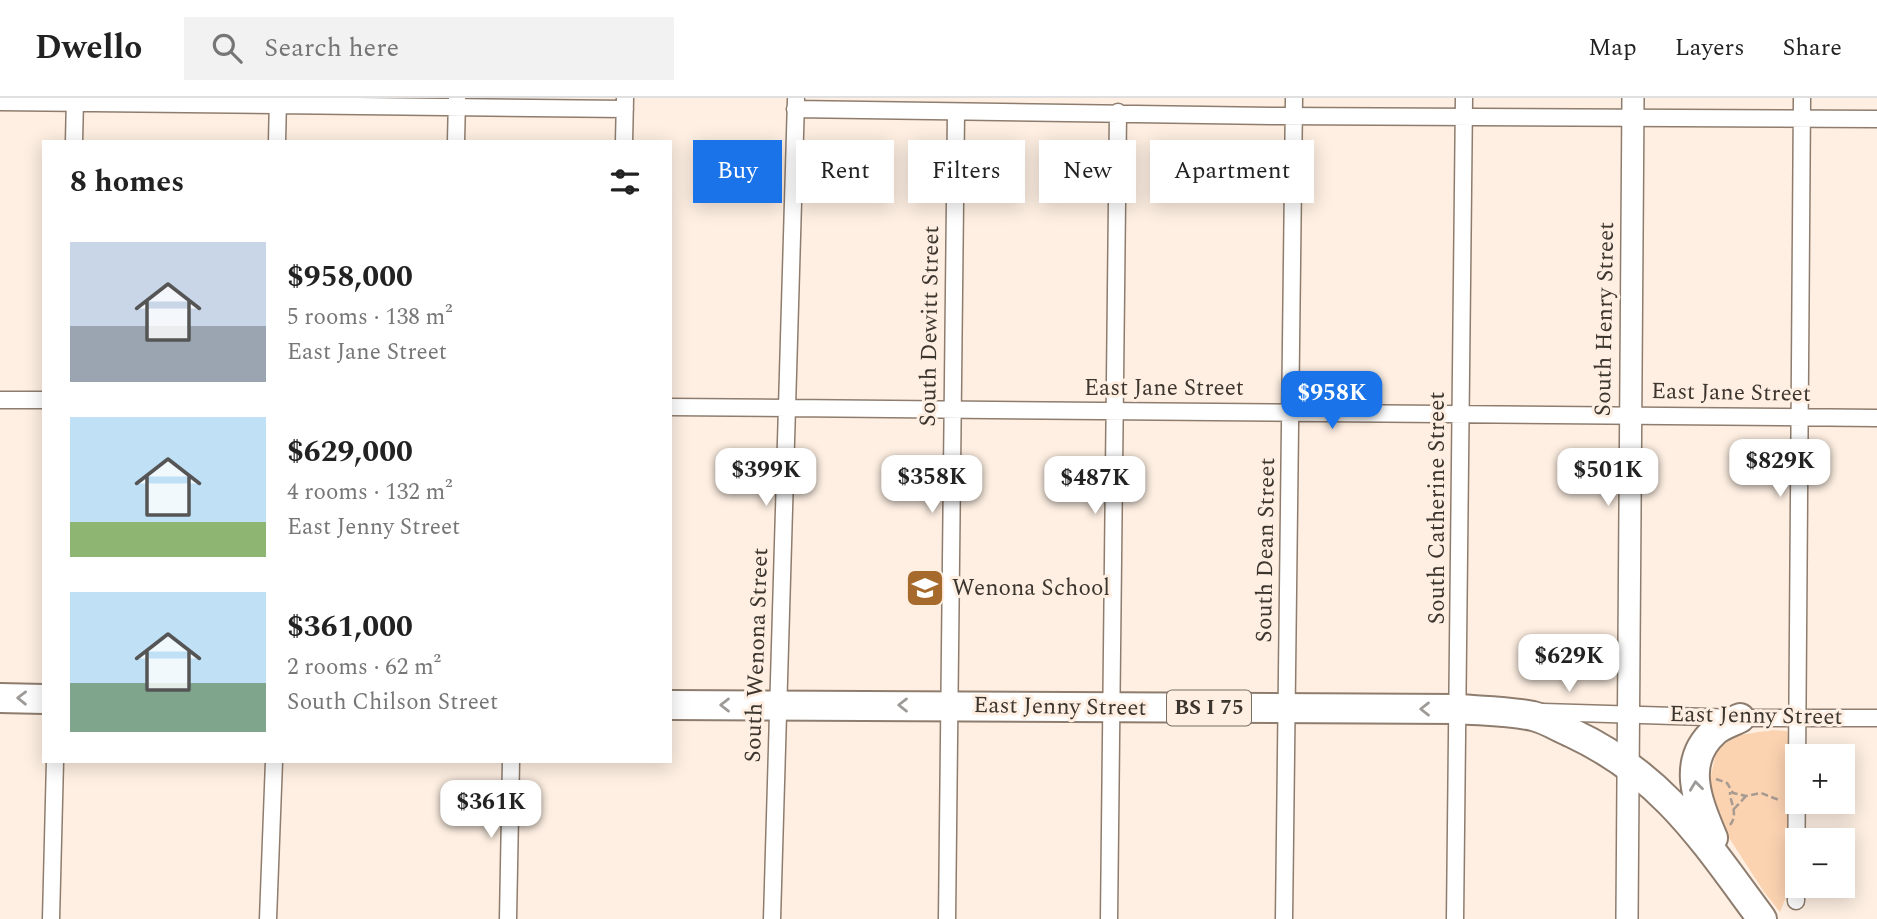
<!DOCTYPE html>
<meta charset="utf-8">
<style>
body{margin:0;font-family:Spectral,serif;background:#f2f2f2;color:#222;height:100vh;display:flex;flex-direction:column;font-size:26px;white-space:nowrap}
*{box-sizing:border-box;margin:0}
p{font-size:23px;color:#767676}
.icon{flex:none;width:38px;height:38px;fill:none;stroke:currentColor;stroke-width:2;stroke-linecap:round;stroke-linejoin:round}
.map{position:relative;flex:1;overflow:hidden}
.drawer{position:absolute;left:42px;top:42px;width:630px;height:623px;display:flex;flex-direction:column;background:#fff;border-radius:0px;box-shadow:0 4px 18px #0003}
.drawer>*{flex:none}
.hud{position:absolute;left:693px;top:42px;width:665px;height:63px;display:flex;gap:14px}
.controls{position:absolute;left:1785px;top:646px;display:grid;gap:14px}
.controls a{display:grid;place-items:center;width:70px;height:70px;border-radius:0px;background:#fff;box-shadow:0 4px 18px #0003;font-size:35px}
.price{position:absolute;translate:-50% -60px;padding:0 16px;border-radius:14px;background:#fff;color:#222;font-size:23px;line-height:46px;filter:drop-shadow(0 2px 4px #0008)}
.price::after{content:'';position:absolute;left:50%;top:42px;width:21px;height:16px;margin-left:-10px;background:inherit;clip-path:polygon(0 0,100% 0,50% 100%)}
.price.active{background:#1a73e8;color:#fff}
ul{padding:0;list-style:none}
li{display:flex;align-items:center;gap:21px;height:175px;padding:0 28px}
li span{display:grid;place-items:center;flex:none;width:196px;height:140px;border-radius:0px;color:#555}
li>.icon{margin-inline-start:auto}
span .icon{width:84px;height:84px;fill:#fffc;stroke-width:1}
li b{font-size:30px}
h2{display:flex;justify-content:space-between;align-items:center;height:84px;padding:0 28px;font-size:30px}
.pill{padding:0 24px;border-radius:0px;background:#fff;box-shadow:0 4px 18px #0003;font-size:24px;line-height:63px}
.pill.active{background:#1a73e8;color:#fff}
header{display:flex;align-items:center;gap:42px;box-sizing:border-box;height:98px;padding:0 35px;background:#fff;border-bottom:2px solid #e0e0e0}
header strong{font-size:33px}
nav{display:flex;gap:38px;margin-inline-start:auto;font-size:24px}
.search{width:490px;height:63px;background:#f2f2f2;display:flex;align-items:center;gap:18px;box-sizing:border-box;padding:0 24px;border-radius:0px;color:#767676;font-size:26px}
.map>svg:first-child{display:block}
</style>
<header>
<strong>Dwello</strong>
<div class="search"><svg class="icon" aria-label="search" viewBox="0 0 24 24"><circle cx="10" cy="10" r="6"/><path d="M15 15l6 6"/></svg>Search here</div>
<nav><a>Map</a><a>Layers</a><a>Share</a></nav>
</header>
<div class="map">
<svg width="1877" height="821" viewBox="0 0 1877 821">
<rect width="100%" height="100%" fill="#feefe2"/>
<!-- green -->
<path fill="#fbd3b1" d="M 1772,632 L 1787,633 L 1789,640 L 1788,794 L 1780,814 L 1764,794 L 1715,718 L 1710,682 L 1717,650 L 1740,637 Z"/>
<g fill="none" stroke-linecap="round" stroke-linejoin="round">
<!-- minor casing -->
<g stroke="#8e7d6e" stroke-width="19">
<path id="minor" d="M 0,4 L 625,11
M 795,11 L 1278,18 L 1877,21
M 74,44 L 75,0
M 277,44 L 278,0
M 456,44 L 457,0
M 624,44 L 625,0
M 0,302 L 44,302
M 670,309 L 1877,320
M 1543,614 L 1740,620 L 1877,620
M 1796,803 L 1802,0
M 51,821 L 55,663
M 268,821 L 274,663
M 508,821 L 511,663
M 772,821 L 796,2
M 947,821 L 956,14
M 1109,821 L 1118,14
M 1284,821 L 1294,0
M 1455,821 L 1464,0"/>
</g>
<!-- tertiary casing -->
<g stroke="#8e7d6e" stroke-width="24">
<path id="tertiary" d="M 1627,821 L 1633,0"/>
</g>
<!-- trunk casing -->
<g stroke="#8e7d6e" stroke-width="32">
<path id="trunk" d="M 0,600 L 44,601
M 670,607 L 1458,611 C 1483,613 1508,613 1533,618 C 1546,621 1560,630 1572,635 C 1664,678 1704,743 1762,821
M 1713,740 C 1698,704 1680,664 1715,633 C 1722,627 1732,624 1740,620"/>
</g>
<!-- path -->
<path stroke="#a79b91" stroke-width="2.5" stroke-dasharray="7 3.5" stroke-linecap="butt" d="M 1716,681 L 1727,685 L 1733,695 L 1746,698 L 1761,695 L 1779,702
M 1734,711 L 1746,698
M 1730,727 C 1739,716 1730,705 1730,694"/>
<!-- minor -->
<use href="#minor" stroke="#fff" stroke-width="16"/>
<!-- tertiary -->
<use href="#tertiary" stroke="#fff" stroke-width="21"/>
<!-- trunk -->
<use href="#trunk" stroke="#fff" stroke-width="28"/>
</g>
<!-- one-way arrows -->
<defs><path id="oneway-chevron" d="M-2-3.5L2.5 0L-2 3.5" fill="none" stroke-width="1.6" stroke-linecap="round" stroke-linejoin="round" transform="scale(1.75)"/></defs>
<g stroke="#9e9a97">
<use href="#oneway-chevron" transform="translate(22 600) rotate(-179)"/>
<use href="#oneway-chevron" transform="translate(725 607) rotate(180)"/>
<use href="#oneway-chevron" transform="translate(903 607) rotate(-180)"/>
<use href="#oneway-chevron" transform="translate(1425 611) rotate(-180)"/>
<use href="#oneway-chevron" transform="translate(1696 688) rotate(-97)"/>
</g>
<!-- icons -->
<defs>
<g id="school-square" transform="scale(2.0125)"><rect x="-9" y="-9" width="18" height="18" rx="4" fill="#a66a2c" stroke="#feefe2"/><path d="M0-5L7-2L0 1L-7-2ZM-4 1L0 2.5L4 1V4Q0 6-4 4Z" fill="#fff"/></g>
</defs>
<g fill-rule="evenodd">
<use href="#school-square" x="925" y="490"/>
</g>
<g text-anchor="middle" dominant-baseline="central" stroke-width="6" stroke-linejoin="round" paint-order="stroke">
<!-- shield labels -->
<rect fill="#feefe2" stroke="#776e65" stroke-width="2" x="1167" y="592.5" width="84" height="35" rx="5"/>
<g font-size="21" font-weight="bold" fill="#3d362f">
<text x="1209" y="610">BS I 75</text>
</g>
<!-- street labels -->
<g font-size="23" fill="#3d362f" stroke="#feefe2">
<text transform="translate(1605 221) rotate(-89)">South Henry Street</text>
<text transform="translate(930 228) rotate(-89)">South Dewitt Street</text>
<text x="1164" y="290">East Jane Street</text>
<text transform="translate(1731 295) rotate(1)">East Jane Street</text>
<text transform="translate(1437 410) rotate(-90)">South Catherine Street</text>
<text transform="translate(1266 452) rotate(-89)">South Dean Street</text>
<text transform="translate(757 557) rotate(-88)">South Wenona Street</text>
<text transform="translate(1060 609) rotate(1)">East Jenny Street</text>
<text transform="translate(1756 618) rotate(1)">East Jenny Street</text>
</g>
<!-- poi labels -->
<g font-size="23" fill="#3d362f" stroke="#feefe2" text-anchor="start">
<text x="952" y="490">Wenona School</text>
</g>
</g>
</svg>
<div class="controls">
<a>+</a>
<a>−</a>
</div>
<b class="price active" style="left:1332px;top:333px">$958K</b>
<b class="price" style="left:1780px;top:401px">$829K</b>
<b class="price" style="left:766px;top:410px">$399K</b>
<b class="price" style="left:1608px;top:410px">$501K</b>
<b class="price" style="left:932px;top:417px">$358K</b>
<b class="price" style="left:1095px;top:418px">$487K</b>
<b class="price" style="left:1569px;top:596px">$629K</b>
<b class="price" style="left:491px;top:742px">$361K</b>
<div class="hud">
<a class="pill active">Buy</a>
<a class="pill">Rent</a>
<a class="pill">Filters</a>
<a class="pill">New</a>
<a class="pill">Apartment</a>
</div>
<section class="drawer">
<h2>8 homes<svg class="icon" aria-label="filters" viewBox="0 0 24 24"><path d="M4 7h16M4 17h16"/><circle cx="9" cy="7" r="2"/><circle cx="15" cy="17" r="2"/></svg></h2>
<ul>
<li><span style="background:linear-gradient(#c9d6e8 60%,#9aa5b1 0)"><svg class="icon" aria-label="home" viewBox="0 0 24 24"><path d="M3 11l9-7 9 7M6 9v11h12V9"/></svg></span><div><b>$958,000</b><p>5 rooms · 138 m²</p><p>East Jane Street</p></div></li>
<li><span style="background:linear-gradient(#bfe0f5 75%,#8fb573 0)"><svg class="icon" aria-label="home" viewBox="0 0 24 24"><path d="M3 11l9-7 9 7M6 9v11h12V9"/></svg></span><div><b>$629,000</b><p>4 rooms · 132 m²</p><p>East Jenny Street</p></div></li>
<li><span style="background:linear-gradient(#bfe0f5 65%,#7fa58c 0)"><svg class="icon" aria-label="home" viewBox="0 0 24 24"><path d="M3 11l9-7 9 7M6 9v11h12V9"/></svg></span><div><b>$361,000</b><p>2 rooms · 62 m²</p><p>South Chilson Street</p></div></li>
</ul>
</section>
</div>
